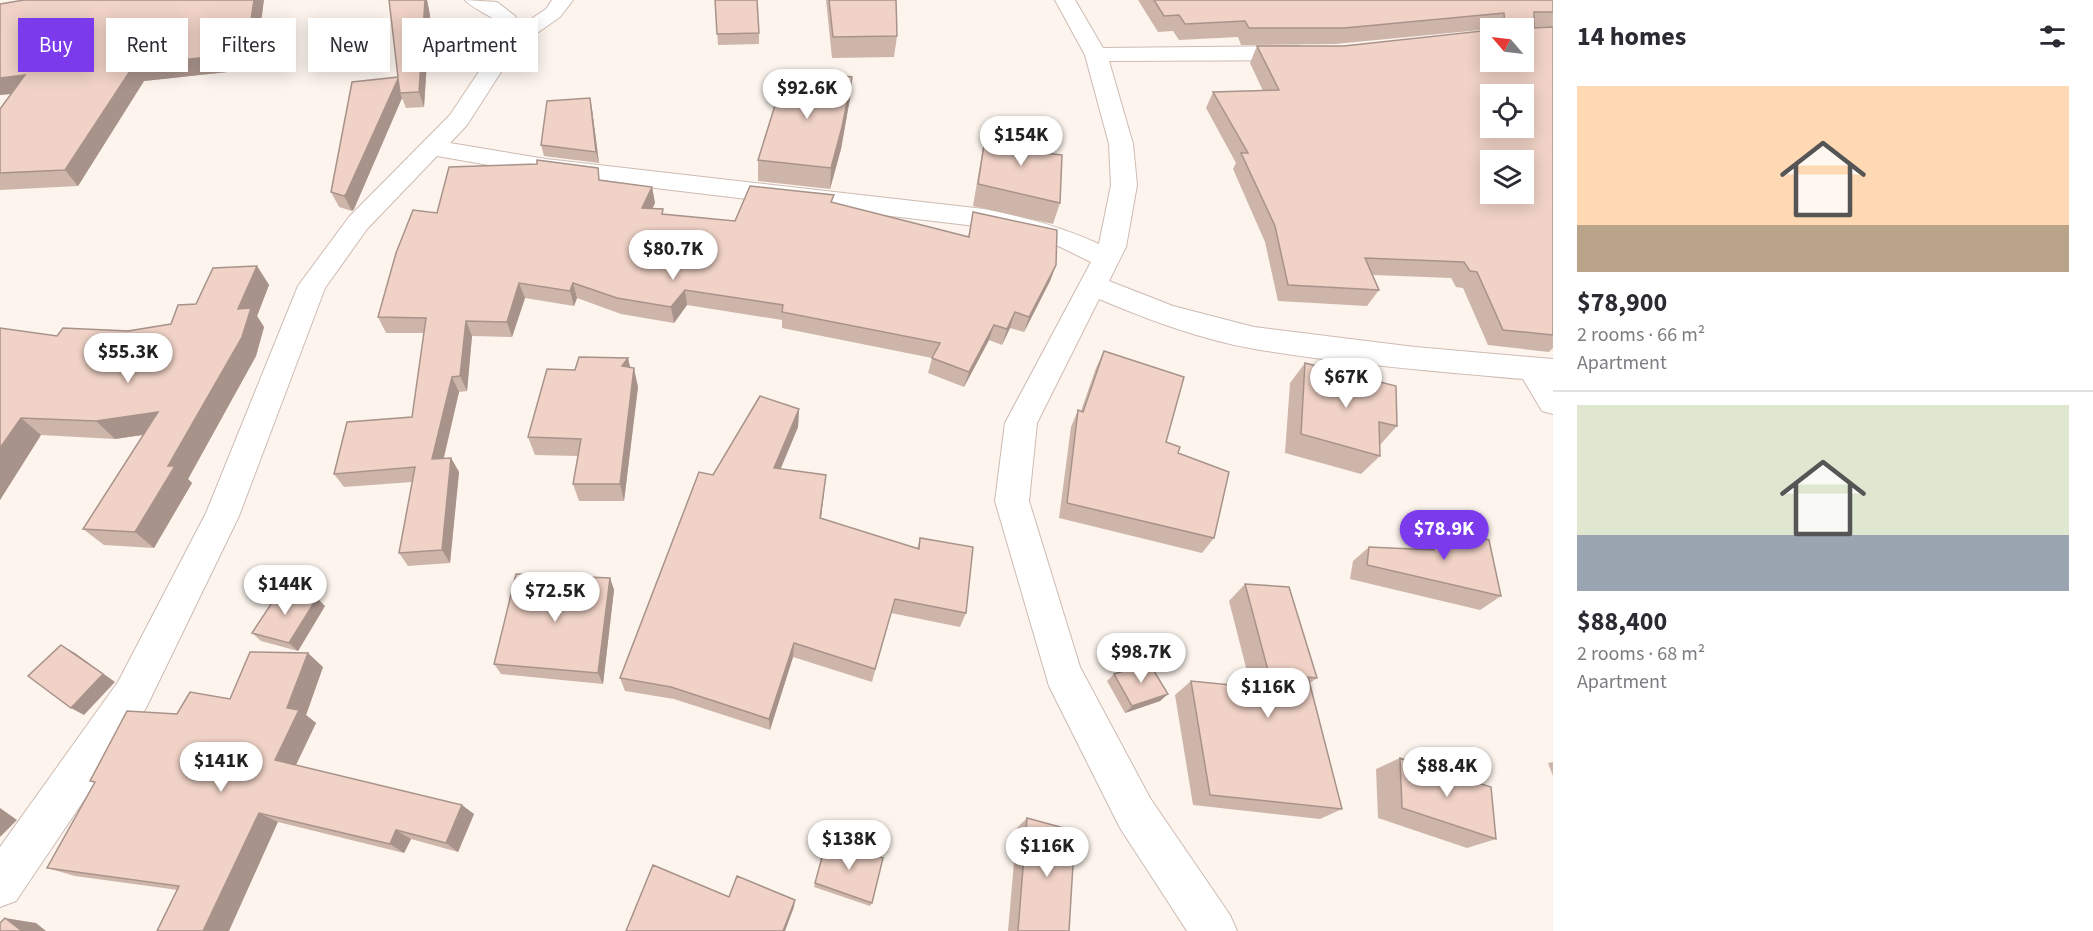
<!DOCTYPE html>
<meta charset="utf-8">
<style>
body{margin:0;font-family:"Source Sans 3",sans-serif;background:#f7f7f7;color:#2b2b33;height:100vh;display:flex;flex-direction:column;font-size:22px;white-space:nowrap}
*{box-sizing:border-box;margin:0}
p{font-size:20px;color:#7c7c81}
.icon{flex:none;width:33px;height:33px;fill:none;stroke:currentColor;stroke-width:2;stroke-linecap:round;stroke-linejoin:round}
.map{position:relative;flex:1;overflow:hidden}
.panel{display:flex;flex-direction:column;background:#fff;width:540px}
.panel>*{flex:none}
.top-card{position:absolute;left:18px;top:18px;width:570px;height:54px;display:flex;gap:12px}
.needle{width:39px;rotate:298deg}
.controls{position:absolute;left:1480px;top:18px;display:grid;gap:12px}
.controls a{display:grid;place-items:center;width:54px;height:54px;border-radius:0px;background:#fff;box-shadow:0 3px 15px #0003;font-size:30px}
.price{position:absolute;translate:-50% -51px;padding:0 14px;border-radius:21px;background:#fff;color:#222;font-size:20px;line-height:39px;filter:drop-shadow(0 2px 3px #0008)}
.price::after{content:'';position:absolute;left:50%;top:36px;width:18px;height:14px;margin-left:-9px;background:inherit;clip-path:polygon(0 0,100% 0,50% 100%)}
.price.active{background:#7c3aed;color:#fff}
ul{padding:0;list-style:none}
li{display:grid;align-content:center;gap:12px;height:318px;padding:0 24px}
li+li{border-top:2px solid #e1e1e2}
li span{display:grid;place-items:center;height:186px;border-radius:0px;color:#555}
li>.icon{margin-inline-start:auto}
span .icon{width:108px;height:108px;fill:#fffc;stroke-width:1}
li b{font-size:26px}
h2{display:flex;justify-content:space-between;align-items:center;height:72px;padding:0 24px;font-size:26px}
.pill{padding:0 21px;border-radius:0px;background:#fff;box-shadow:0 3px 15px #0003;font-size:21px;line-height:54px}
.pill.active{background:#7c3aed;color:#fff}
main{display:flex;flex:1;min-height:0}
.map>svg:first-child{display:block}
</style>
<main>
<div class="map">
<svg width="1553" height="931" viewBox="0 0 1553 931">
<rect width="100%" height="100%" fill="#fcf4ed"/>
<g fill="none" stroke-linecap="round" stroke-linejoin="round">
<!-- minor casing -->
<g stroke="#cebbb2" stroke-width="2">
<path id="minor" d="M 465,0 L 497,2 L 515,16 L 519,27 L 546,9 L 552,0 L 573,0 L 560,17 L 517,47 L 467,125 L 450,143 L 546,159 L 984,209 C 1024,217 1062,227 1099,244 L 1111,185 L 1109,144 L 1085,55 L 1055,0 L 1075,0 L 1103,48 L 1298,46 L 1306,48 L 1309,53 L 1306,58 L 1298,60 L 1109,61 L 1133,144 L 1137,185 L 1126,247 L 1109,281 L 1173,306 L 1254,327 L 1415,347 L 1553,359 L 1553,414 L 1542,411 L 1523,379 C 1434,371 1344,364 1255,349 C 1202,340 1149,320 1099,299 L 1037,423 L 1029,501 L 1080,667 L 1150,798 L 1230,915 L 1237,931 L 1187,931 L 1120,828 L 1049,686 L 995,501 L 1005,423 L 1091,262 L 1050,242 L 984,227 L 546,175 L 437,156 L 367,229 L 325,288 L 239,516 L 146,708 L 16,901 L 0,907 L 0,847 L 118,682 L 206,513 L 298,286 L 349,217 L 450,115 L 498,43 L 498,22 C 489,15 470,7 465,0 Z"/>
</g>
<!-- minor -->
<use href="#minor" fill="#fff" fill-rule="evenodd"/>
</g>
<!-- wall -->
<path fill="#ceb5aa" d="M 389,0 L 427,0 L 430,15 L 424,107 L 406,108 L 402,98 L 354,209 L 352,211 L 339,207 L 331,192 L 398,77 Z
M 715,0 L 759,33 L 759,44 L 718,45 Z
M 826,0 L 896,0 L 897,36 L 894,57 L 832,58 Z
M 1138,0 L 1553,0 L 1553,348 L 1549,352 L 1488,345 L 1463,288 L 1456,287 L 1451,278 L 1373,275 L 1379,290 L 1367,306 L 1278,301 L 1265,242 L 1233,169 L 1236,163 L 1206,108 L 1213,92 L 1263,91 L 1250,63 L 1257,46 L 1344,46 L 1524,28 L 1491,28 L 1491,29 L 1335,44 L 1241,45 L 1238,37 L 1179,40 L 1173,31 L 1158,32 Z
M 0,4 L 255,69 L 144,81 L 78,186 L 0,190 L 0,109 L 11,94 L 0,95 Z
M 850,98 L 841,149 L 830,189 L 758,181 L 758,160 Z
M 592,109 L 599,163 L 544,156 L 541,145 Z
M 986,132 L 1044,153 L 1060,203 L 1053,224 L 973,206 L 982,153 Z
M 537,164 L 600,180 L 652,187 L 655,203 L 652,208 L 664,215 L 735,221 L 834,203 L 968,237 L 973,212 L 1056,265 L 1050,281 L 1024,332 L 1010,328 L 1002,345 L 989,340 L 964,387 L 928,373 L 932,358 L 782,328 L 782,320 L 687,305 L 674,323 L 621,314 L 577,298 L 574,306 L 525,298 L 512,337 L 472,336 L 467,391 L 459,392 L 444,458 L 451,458 L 459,472 L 450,563 L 408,566 L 399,553 L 412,482 L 344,487 L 334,474 L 412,417 L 424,333 L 386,333 L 378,317 L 437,213 Z
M 257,266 L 269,285 L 257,316 L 264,327 L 256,356 L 188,479 L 192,483 L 154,548 L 104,545 L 83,529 L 143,435 L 115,439 L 41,435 L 0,500 L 0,328 L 57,336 L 128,331 L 171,324 Z
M 1104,351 L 1166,442 L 1178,453 L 1214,538 L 1202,553 L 1059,518 L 1071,427 L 1078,410 L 1081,411 L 1096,368 Z
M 628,358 L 630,367 L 638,387 L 624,501 L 579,501 L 573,484 L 578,456 L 535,455 L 528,437 L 575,370 Z
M 1305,363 L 1397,426 L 1380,445 L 1380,456 L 1361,474 L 1285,453 L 1290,383 Z
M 799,409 L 798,427 L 780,469 L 824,492 L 821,518 L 917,549 L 920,538 L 966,613 L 960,627 L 891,613 L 872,682 L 793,657 L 770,730 L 674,699 L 625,691 L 620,678 L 713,475 Z
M 1430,527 L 1501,596 L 1480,610 L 1350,579 L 1353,561 L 1369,547 L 1414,549 L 1413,542 Z
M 610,578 L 614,590 L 603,684 L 501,674 L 494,664 Z
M 1245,584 L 1317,678 L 1310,683 L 1342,809 L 1320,819 L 1193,805 L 1175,695 L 1191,681 L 1251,687 L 1229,601 Z
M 325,606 L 298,651 L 261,641 L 252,633 Z
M 323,667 L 306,715 L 316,723 L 296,765 L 474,814 L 458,852 L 411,839 L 404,853 L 278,822 L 178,890 L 75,876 L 47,868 L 95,783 L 90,781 L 177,714 L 230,699 Z
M 1114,674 L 1168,694 L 1160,701 L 1125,713 L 1107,681 Z
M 1400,758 L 1496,839 L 1467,848 L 1378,818 L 1376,769 Z
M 1553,762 L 1553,776 L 1548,763 Z
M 1027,818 L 1069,931 L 1008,931 L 1017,828 Z
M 815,883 L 872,903 L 870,906 L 814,887 Z"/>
<!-- shaded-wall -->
<path fill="#a8938b" d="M 254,0 L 264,0 L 255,69 L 144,81 L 78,186 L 65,170 L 134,65 Z
M 425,0 L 427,0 L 430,15 L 424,107 L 419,92 Z
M 25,75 L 38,91 L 0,95 L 0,78 Z
M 852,77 L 850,98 L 841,149 L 830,189 L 831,168 Z
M 398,79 L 400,93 L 402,98 L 354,209 L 352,211 L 344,196 Z
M 590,98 L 592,109 L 599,163 L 596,152 Z
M 652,187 L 655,203 L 645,224 L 642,208 Z
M 1056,265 L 1050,281 L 1024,332 L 1029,317 Z
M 257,266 L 269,285 L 257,316 L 264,327 L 256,356 L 188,479 L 192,483 L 154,548 L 135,532 L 168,466 Z
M 519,283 L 525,298 L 512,337 L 507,322 Z
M 573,283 L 577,298 L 574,306 L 570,291 Z
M 685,290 L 687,305 L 674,323 L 671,307 Z
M 1015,312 L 1010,328 L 1002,345 L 1007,329 Z
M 466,321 L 472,336 L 467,391 L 460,376 Z
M 994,325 L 989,340 L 964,387 L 969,372 Z
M 628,358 L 632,377 L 622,366 Z
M 634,368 L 638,387 L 624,501 L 620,484 Z
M 452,377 L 459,392 L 440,473 L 432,459 Z
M 799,409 L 798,427 L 774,485 L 774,468 Z
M 158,412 L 175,430 L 115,439 L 96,421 Z
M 21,418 L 41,435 L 0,500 L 0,448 Z
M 451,458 L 459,472 L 450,563 L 442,550 Z
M 826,475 L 824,492 L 819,534 L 820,518 Z
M 610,578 L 614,590 L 603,684 L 598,673 Z
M 317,598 L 325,606 L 298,651 L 289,643 Z
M 794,643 L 793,657 L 770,730 L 769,719 Z
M 61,645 L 75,653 L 115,682 L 84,715 L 71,708 Z
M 308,653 L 323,667 L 306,715 L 316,723 L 293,771 L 275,760 L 287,708 Z
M 1168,694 L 1160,701 L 1125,713 L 1132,706 Z
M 462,805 L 474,814 L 458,852 L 446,843 Z
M 0,808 L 17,820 L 0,837 Z
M 259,813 L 278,822 L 229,931 L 203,931 Z
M 396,830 L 411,839 L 404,853 L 390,844 Z
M 795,900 L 794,907 L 785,931 L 783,931 Z
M 5,918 L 36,923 L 46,931 L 22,931 Z"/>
<!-- building -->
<path fill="#f0d2c6" stroke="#a8938b" stroke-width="1.5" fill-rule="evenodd" d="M 24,0 L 254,0 L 246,53 L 134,65 L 65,170 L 0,173 L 0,109 L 25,75 L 0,78 L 0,4 Z
M 389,0 L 425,0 L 419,92 L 400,93 L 398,79 L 346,194 L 344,196 L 331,192 L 352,82 L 398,77 Z
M 715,0 L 757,0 L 759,33 L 717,34 Z
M 829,0 L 896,0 L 897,36 L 833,37 Z
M 1154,0 L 1553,0 L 1553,12 L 1534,12 L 1534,28 L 1553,27 L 1553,335 L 1503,330 L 1477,272 L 1470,271 L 1464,262 L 1365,258 L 1379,290 L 1288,285 L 1275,226 L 1241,153 L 1248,153 L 1213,92 L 1279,90 L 1257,46 L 1344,46 L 1491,30 L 1491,62 L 1524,62 L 1524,28 L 1503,28 L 1505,27 L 1504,13 L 1344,28 L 1249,28 L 1245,21 L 1185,24 L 1179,15 L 1164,16 ZM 1491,94 L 1524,94 L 1524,128 L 1491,128 ZM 1491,160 L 1524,160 L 1524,194 L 1491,194 Z
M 786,70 L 852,77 L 842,127 L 831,168 L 758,160 Z
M 590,98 L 596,152 L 541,145 L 547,101 Z
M 986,132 L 1045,140 L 1044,153 L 1062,155 L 1060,203 L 978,184 Z
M 537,160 L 598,168 L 599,180 L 652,187 L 642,208 L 663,209 L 662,214 L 735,221 L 750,186 L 834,195 L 831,202 L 969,237 L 973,212 L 1057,230 L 1056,265 L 1029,317 L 1015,312 L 1007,329 L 994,325 L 969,372 L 932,358 L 940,343 L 782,312 L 783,305 L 685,290 L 671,307 L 617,298 L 573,283 L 570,291 L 519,283 L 507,322 L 466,321 L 460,376 L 452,377 L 432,459 L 451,458 L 442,550 L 399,553 L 415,467 L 334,474 L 347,422 L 412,417 L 426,318 L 378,317 L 396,253 L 413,210 L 437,213 L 449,167 L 537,164 Z
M 257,266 L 238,309 L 251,308 L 242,337 L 168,466 L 175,466 L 135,532 L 83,529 L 158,412 L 96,421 L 21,418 L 0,448 L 0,328 L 57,336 L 63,328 L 128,331 L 171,324 L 178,305 L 196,304 L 213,268 Z
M 1104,351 L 1184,377 L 1166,442 L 1180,447 L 1178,453 L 1229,472 L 1214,538 L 1067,503 L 1078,410 L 1083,412 Z
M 579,357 L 628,358 L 622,366 L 634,368 L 620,484 L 573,484 L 581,439 L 528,437 L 547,369 L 575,370 Z
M 1305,363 L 1396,386 L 1397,426 L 1379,422 L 1380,456 L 1301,434 Z
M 760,396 L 799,409 L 774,468 L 826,475 L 820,518 L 919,549 L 920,538 L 973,547 L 966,613 L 895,599 L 875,669 L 794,643 L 769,719 L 671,687 L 620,678 L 699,472 L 713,475 Z
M 1430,527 L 1489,540 L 1501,596 L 1367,565 L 1369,547 L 1434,550 Z
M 516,574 L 610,578 L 598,673 L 494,664 Z
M 1245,584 L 1289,587 L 1317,678 L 1308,677 L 1342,809 L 1210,795 L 1191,681 L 1273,689 Z
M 281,589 L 317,598 L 289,643 L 252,633 Z
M 61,645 L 103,674 L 71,708 L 28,676 Z
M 250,652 L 308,653 L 287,708 L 299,710 L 275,760 L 462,805 L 446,843 L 396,830 L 390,844 L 259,813 L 203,931 L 157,931 L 179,886 L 47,868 L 95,782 L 90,781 L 127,711 L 177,714 L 190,692 L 230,699 Z
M 1149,663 L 1168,694 L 1132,706 L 1114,674 Z
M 1400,758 L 1491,787 L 1496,839 L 1402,808 Z
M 1027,818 L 1075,831 L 1069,931 L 1018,931 Z
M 827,839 L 883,858 L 872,903 L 815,883 Z
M 653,865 L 729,897 L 737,876 L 795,900 L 783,931 L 626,931 Z
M 5,918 L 22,931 L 0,931 L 0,923 Z"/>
</svg>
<div class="controls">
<a><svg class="needle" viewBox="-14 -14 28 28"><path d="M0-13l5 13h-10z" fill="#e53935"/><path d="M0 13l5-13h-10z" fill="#7c7c81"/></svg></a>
<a><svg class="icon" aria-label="locate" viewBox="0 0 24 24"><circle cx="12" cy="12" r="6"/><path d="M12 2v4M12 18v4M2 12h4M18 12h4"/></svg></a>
<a><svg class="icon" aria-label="layers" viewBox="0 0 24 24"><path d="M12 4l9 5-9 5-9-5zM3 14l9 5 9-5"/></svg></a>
</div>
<b class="price" style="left:807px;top:120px">$92.6K</b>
<b class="price" style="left:1021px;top:167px">$154K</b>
<b class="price" style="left:673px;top:281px">$80.7K</b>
<b class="price" style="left:128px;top:384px">$55.3K</b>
<b class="price" style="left:1346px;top:409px">$67K</b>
<b class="price active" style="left:1444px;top:561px">$78.9K</b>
<b class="price" style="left:285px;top:616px">$144K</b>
<b class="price" style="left:555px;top:623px">$72.5K</b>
<b class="price" style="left:1141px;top:684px">$98.7K</b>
<b class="price" style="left:1268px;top:719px">$116K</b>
<b class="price" style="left:221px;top:793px">$141K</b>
<b class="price" style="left:1447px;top:798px">$88.4K</b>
<b class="price" style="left:849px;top:871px">$138K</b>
<b class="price" style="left:1047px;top:878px">$116K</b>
<div class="top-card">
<a class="pill active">Buy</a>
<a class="pill">Rent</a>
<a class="pill">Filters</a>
<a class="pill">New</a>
<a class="pill">Apartment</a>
</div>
</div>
<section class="panel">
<h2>14 homes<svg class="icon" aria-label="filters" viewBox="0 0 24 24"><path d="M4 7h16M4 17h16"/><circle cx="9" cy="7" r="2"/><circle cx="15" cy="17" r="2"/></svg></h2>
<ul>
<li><span style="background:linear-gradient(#ffd9b3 75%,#b9a48a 0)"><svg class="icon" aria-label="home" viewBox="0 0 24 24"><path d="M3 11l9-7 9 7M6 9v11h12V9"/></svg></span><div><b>$78,900</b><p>2 rooms · 66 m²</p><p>Apartment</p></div></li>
<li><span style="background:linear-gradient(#dfe7d0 70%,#9aa5b1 0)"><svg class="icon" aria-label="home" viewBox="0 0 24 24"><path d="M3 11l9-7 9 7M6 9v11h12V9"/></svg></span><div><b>$88,400</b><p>2 rooms · 68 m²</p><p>Apartment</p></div></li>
</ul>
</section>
</main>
